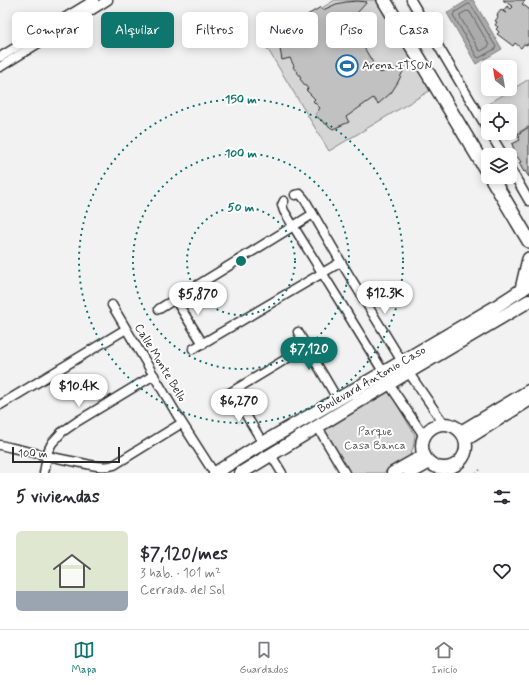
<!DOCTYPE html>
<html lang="es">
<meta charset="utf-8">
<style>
body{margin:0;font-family:Mynerve,sans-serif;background:#f7f7f7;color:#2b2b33;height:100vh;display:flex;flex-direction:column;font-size:15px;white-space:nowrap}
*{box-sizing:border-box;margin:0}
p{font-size:13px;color:#7c7c81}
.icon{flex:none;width:22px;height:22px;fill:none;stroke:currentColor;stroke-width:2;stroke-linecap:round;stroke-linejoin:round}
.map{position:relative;height:473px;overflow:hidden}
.panel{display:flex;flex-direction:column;background:#fff;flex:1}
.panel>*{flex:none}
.top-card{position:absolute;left:12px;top:12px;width:505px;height:36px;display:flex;gap:8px}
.needle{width:26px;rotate:329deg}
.fabs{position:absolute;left:481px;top:60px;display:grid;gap:8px}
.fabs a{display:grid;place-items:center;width:36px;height:36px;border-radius:6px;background:#fff;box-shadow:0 2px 10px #0003;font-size:20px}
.scale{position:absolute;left:12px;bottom:10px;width:108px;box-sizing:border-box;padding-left:4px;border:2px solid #2b2b2b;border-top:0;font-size:11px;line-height:14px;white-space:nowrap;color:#2b2b2b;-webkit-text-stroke:3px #fff;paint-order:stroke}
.price{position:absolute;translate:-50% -34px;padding:0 9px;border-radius:14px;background:#fff;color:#222;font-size:13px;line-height:26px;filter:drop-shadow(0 1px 2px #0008)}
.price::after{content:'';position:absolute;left:50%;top:24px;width:12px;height:9px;margin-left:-6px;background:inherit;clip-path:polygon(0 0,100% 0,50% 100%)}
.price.selected{background:#0f766e;color:#fff}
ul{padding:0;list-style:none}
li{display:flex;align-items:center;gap:12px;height:100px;padding:0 16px}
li+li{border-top:1px solid #e1e1e2}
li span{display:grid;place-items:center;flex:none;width:112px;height:80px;border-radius:6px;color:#555}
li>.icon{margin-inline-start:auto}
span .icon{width:48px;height:48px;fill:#fffc;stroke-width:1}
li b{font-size:17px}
h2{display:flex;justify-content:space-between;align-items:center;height:48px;padding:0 16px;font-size:17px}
.chip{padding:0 14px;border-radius:6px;background:#fff;box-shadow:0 2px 10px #0003;font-size:14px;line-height:36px}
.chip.selected{background:#0f766e;color:#fff}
.dock{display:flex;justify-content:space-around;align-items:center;height:56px;border-top:1px solid #e1e1e2;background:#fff;font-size:11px;color:#7c7c81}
.dock a{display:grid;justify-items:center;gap:2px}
.dock .selected{color:#0f766e}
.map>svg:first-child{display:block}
</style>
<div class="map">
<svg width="529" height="473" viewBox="0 0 529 473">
<rect width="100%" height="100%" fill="#f2f2f2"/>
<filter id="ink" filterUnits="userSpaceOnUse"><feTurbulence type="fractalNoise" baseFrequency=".025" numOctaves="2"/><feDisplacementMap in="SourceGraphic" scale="8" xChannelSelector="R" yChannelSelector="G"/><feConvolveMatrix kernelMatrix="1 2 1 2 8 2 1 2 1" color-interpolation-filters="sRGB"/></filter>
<g filter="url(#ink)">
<!-- green -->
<path fill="#d5d5d5" stroke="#808080" d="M 335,0 L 376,0 L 431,90 L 329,151 L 264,43 Z
M 529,79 L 529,126 L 506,140 L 501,133 L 510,133 L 510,111 L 488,111 L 485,106 Z
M 389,391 L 415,435 L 413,448 L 409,457 L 383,473 L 348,473 L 342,459 L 323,431 Z"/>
<!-- water -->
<path fill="#ababab" stroke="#787878" d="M 468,0 L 473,0 L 502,49 L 476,64 L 447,13 Z"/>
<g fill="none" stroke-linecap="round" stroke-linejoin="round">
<!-- shore -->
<path stroke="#5e5e5e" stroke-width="1" d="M 469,4 L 471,5 L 496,47 L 495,49 L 479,58 L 477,57 L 453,15 L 454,13 Z
M 467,11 L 470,12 L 489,45 L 488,47 L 481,51 L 479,50 L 460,17 L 460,15 Z"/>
</g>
<!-- building -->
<path fill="#c1c1c1" stroke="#2b2b2b" d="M 503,0 L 523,0 L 525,1 L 522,4 L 529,9 L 529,42 L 527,45 L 524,44 L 521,48 L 515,43 L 513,46 L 497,34 L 499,32 L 496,29 L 498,27 L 495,25 L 497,22 L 495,21 L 498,17 L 497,15 L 501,10 L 506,13 L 503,11 L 507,6 L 511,9 L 513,7 Z
M 357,1 L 367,2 L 349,22 L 379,73 L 405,67 L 398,82 L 391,93 L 378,104 L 373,98 L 346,117 L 349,122 L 333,129 L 323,122 L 315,115 L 320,108 L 313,101 L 315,99 L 306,90 L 308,89 L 300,79 L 301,77 L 293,67 L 294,66 L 290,58 L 282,60 L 278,38 L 290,29 L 288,26 L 321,7 L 323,10 L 336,4 L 346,2 Z
M 529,127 L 529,177 L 525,171 L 524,172 L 519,163 L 521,162 L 516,155 L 512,144 L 520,140 L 518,137 L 520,137 L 518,134 Z"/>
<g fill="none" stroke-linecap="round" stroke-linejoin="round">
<!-- street casing -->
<g stroke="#2b2b2b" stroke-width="11">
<path id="street" d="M 411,0 L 488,130
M 0,57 L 94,0
M 0,67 L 108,0
M 490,133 L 503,155
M 510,168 L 529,201
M 295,195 L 300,194 L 305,200 L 341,262 L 409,373 L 444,424
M 284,201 L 282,205 L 284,211 L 384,373 L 389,384 L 424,436
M 175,299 L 203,344
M 112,305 L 182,423 L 214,473
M 159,309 L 313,214
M 298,332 L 338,400
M 193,349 L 341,262
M 232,392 L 263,443
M 218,400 L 306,347
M 0,405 L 126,329
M 317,426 L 345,473
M 0,445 C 26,451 51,457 77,462 C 89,464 102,469 114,465 L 182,423
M 271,455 L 282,473
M 44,473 L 48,451 L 52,443 L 62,432 L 78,421 L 154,375"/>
</g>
<!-- secondary casing -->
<g stroke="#2b2b2b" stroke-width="15">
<path id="secondary" d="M422 446a22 22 0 1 1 44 0a22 22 0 1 1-44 0Z
M 461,432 L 529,391
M 465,440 L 529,400
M 215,473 L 263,443 L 492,309 L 529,285
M 241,473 L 361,400 L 529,301
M 393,473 L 423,456
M 410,473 L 428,463"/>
</g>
<!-- primary casing -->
<g stroke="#2b2b2b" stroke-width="16">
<path id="primary" d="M 384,0 L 488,173
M 491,177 L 529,241
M 522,289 L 529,259"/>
</g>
<!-- path -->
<path stroke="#2b2b2b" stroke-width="1.5" stroke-dasharray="1 3" stroke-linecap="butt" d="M 476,473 L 481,469"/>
<!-- street -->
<use href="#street" stroke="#fff" stroke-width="8"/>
<!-- secondary -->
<use href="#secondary" stroke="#fff" stroke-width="12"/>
<!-- primary -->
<use href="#primary" stroke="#fff" stroke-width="13"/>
</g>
</g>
<!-- distance rings -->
<g fill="none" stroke="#0f766e" stroke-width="2" stroke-dasharray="2 4">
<circle cx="241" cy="261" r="54"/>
<circle cx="241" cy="261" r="108"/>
<circle cx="241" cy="261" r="162"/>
</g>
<!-- icons -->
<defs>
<g id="stadium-ring" transform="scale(1.15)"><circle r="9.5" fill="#fff" stroke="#1f6fb2" stroke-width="1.5"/><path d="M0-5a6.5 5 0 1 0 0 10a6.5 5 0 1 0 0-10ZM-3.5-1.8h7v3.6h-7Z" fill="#1f6fb2"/></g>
</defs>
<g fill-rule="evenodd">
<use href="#stadium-ring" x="347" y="66"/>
</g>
<g text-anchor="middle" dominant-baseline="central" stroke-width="4" stroke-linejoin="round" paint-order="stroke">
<!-- poi labels -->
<g font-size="12" fill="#2b2b2b" stroke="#fff" text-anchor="start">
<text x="362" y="66">Arena ITSON</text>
</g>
<!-- street labels -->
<g font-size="12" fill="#2b2b2b" stroke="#fff">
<text transform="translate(160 363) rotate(59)">Calle Monte Bello</text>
<text transform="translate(372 380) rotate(-30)">Boulevard Antonio Caso</text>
</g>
<!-- park labels -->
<g font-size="12" fill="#565656" stroke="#fff">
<text x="375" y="432">Parque<tspan x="375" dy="14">Casa Banca</tspan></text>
</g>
</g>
<circle cx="241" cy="261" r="6" fill="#0f766e" stroke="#fff" stroke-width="2"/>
<g font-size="12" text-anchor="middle" font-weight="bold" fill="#0f766e" stroke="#fff" stroke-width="4" stroke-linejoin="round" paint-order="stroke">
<text x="241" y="103">150 m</text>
<text x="241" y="157">100 m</text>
<text x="241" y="211">50 m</text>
</g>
</svg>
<div class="fabs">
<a><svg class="needle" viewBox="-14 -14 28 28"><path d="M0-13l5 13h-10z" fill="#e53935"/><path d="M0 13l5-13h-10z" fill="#7c7c81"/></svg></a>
<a><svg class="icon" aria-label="locate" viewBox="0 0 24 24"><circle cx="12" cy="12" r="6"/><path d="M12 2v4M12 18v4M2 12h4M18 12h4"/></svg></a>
<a><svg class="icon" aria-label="layers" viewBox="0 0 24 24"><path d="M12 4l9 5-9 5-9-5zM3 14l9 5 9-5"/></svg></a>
</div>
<div class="scale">100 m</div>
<b class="price" style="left:385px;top:315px">$12.3K</b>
<b class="price" style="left:198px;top:316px">$5,870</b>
<b class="price selected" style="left:309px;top:371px">$7,120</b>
<b class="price" style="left:79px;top:408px">$10.4K</b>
<b class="price" style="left:239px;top:423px">$6,270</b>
<div class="top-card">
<a class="chip">Comprar</a>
<a class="chip selected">Alquilar</a>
<a class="chip">Filtros</a>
<a class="chip">Nuevo</a>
<a class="chip">Piso</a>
<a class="chip">Casa</a>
</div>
</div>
<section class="panel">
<h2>5 viviendas<svg class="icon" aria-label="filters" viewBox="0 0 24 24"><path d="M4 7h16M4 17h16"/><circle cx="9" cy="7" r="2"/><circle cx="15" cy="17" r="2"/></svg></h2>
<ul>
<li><span style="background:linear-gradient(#dfe7d0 75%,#9aa5b1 0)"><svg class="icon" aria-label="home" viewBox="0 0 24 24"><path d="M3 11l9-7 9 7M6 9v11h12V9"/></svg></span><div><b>$7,120/mes</b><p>3 hab. · 101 m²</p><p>Cerrada del Sol</p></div><svg class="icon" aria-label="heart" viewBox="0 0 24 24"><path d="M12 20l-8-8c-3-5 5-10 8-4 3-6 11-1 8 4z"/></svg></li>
</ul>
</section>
<nav class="dock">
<a class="selected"><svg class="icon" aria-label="map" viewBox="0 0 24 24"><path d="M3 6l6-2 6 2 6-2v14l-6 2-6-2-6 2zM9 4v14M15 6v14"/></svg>Mapa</a>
<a><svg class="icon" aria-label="saved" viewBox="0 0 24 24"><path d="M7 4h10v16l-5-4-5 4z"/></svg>Guardados</a>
<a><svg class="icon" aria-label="home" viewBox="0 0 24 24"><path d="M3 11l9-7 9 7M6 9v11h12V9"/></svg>Inicio</a>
</nav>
